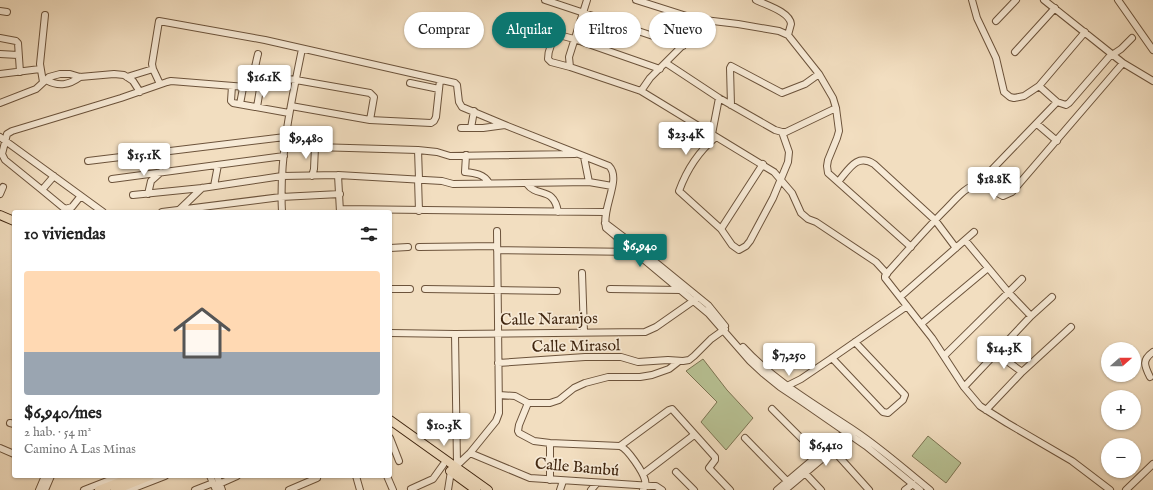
<!DOCTYPE html>
<html lang="es">
<meta charset="utf-8">
<style>
body{margin:0;font-family:"IM FELL English",serif;background:#f6f6f6;color:#222;height:100vh;display:flex;flex-direction:column;font-size:15px;white-space:nowrap}
*{box-sizing:border-box;margin:0}
p{font-size:13px;color:#767676}
.icon{flex:none;width:22px;height:22px;fill:none;stroke:currentColor;stroke-width:2;stroke-linecap:round;stroke-linejoin:round}
.map{position:relative;flex:1;overflow:hidden}
.details{position:absolute;left:12px;top:210px;width:380px;height:268px;display:flex;flex-direction:column;background:#fff;border-radius:4px;box-shadow:0 1px 3px #0004}
.details>*{flex:none}
.guide{position:absolute;left:404px;top:12px;width:380px;height:36px;display:flex;gap:8px}
.needle{width:26px;rotate:69deg}
.tools{position:absolute;left:1101px;top:342px;display:grid;gap:8px}
.tools a{display:grid;place-items:center;width:40px;height:40px;border-radius:50%;background:#fff;box-shadow:0 1px 3px #0004;font-size:20px}
.price{position:absolute;translate:-50% -34px;padding:0 9px;border-radius:4px;background:#fff;color:#222;font-size:13px;line-height:26px;filter:drop-shadow(0 1px 2px #0008)}
.price::after{content:'';position:absolute;left:50%;top:24px;width:12px;height:9px;margin-left:-6px;background:inherit;clip-path:polygon(0 0,100% 0,50% 100%)}
.price.active{background:#0f766e;color:#fff}
ul{padding:0;list-style:none}
li{display:grid;align-content:center;gap:8px;height:212px;padding:0 12px}
li span{display:grid;place-items:center;height:124px;border-radius:4px;color:#555}
li>.icon{margin-inline-start:auto}
span .icon{width:72px;height:72px;fill:#fffc;stroke-width:1}
li b{font-size:17px}
h2{display:flex;justify-content:space-between;align-items:center;height:48px;padding:0 12px;font-size:17px}
.tag{padding:0 14px;border-radius:18px;background:#fff;box-shadow:0 1px 3px #0004;font-size:14px;line-height:36px}
.tag.active{background:#0f766e;color:#fff}
.map>svg:first-child{display:block}
</style>
<div class="map">
<svg width="1153" height="490" viewBox="0 0 1153 490">
<rect width="100%" height="100%" fill="#f2dec0"/>
<filter id="stains"><feTurbulence type="fractalNoise" baseFrequency=".005" numOctaves="4"/><feColorMatrix values="0 0 0 0 .2 0 0 0 0 .09 0 0 0 0 .02 0 0 0 .5 -.17"/></filter>
<radialGradient id="worn" r=".72"><stop offset=".6" stop-color="#630" stop-opacity="0"/><stop offset="1" stop-color="#630" stop-opacity=".3"/></radialGradient>
<!-- green -->
<path fill="#b8c294" stroke="#7c7452" d="M 703,359 L 727,390 L 753,418 L 726,450 L 701,422 L 717,402 L 686,371 Z
M 928,436 L 961,463 L 946,483 L 912,456 Z"/>
<g fill="none" stroke-linecap="round" stroke-linejoin="round">
<!-- minor casing -->
<g stroke="#6c533b" stroke-width="8">
<path id="minor" d="M 545,0 L 683,46
M 587,0 L 569,57 L 570,67 L 641,91 L 774,172 L 792,193 L 801,213 L 808,219 L 816,222 L 876,262 L 887,274
M 636,0 L 696,19 L 738,24 L 779,31 L 788,35 L 819,74 L 833,98 L 836,108 L 839,131 L 837,138 L 828,160 L 827,166 L 828,173 L 911,247
M 756,0 C 766,5 790,12 791,24 L 788,35
M 972,0 L 977,18 L 996,58 L 1004,92 L 1010,97 L 1014,98 L 1024,96 L 1039,86 L 1085,32
M 1044,0 L 1123,63 L 1153,81
M 1118,0 L 1153,50
M 0,11 L 7,12
M 996,21 L 1016,0
M 0,38 L 16,41 L 18,43 L 20,72
M 1015,52 L 1055,8
M 0,54 L 18,55
M 666,63 L 719,98 L 775,130 L 782,132 L 786,132 L 836,108
M 570,67 L 551,62 L 548,59 C 548,51 552,39 559,35 L 574,39 L 660,69
M 0,74 L 40,69
M 253,75 L 296,80 L 370,93 L 374,97 L 370,120
M 127,77 L 153,69
M 46,80 C 59,87 69,85 80,77
M 43,82 L 40,64 L 45,15
M 410,83 L 439,89
M 160,84 L 153,69 L 152,64 L 159,21 L 265,40 L 455,83 L 457,85 L 459,102 L 462,107 L 505,125 L 609,166 C 622,179 601,209 606,228 L 709,314 L 750,361 L 764,374 L 780,387 L 801,401 L 866,446 L 920,490
M 232,86 L 231,101 L 233,103 L 289,113
M 1039,86 L 1057,102 L 1066,105 L 1069,103 L 1109,57 L 1121,49 L 1132,38
M 641,91 L 650,78 L 691,37 L 696,19
M 1057,102 L 979,183 C 965,187 956,199 946,209 C 926,229 908,250 889,271 L 885,276 L 885,278 L 932,338 L 964,387 L 980,406 L 1007,423 L 1072,461 L 1110,490
M 0,103 L 36,89 L 49,77 L 60,74 L 70,74 L 80,77 L 114,74 L 124,75 L 133,81 L 140,92
M 240,104 L 243,88
M 731,105 L 730,68 L 731,66 L 782,93 L 805,84 L 819,74
M 291,106 L 370,120 L 431,123 L 434,121 L 436,117 L 440,80
M 257,107 L 262,77
M 1037,124 L 1057,141
M 461,128 L 483,128 L 505,125
M 471,128 L 474,111
M 712,134 L 719,98
M 0,137 L 103,212
M 716,137 C 698,152 687,169 679,191 L 721,229 L 732,245 L 739,250 L 746,246 L 750,241 L 773,198 L 788,162 L 789,152 L 782,132
M 285,148 L 315,147 L 418,150 L 437,152 L 450,156 L 575,154
M 418,150 L 419,179
M 466,155 L 465,172 C 475,173 484,174 489,183
M 584,157 L 589,182
M 88,161 L 285,137
M 338,175 L 340,212
M 54,176 L 42,190 L 5,160 L 2,154 L 7,134 L 12,131 L 121,98 L 167,82 L 171,81 L 246,87 C 254,80 255,65 258,54
M 312,176 L 314,169 L 315,147
M 112,179 L 284,156
M 418,179 L 419,211
M 838,182 C 849,169 857,153 874,164 L 935,220 L 956,248
M 979,183 L 1003,196 L 1012,192 L 1123,63
M 527,184 C 537,198 554,186 558,212
M 214,186 L 218,165
M 42,190 L 65,209 L 72,207 L 80,197
M 0,194 L 3,187
M 148,194 L 151,181 L 161,172
M 133,195 L 202,188 L 282,176 L 338,175 L 442,181 L 453,184 L 589,182 L 612,186
M 341,209 L 605,212
M 179,210 L 202,188
M 162,212 L 281,197 L 340,194
M 282,212 C 279,157 291,103 302,49
M 605,223 L 638,248 L 708,305 L 725,326
M 721,229 L 763,164
M 965,240 L 1009,293 L 1031,316
M 419,247 L 497,246
M 390,248 L 408,247
M 497,250 L 636,252
M 582,273 L 584,332
M 390,289 L 410,289
M 425,289 L 557,291
M 610,289 L 681,290
M 900,297 L 974,232
M 921,324 L 988,268
M 390,333 L 455,334 L 645,332 L 656,327 L 696,299
M 455,334 L 457,464
M 743,347 C 775,382 816,405 855,431 C 882,449 905,470 930,490
M 996,353 L 1022,372
M 944,356 L 1022,279
M 832,358 L 883,412 L 888,413 L 903,400 L 905,395 L 855,342
M 498,363 L 585,357 L 621,357 L 638,362 L 668,360 L 683,361 L 689,360 L 694,356 L 711,339 L 725,329
M 1150,377 C 1144,365 1142,360 1153,352
M 785,387 L 801,379 L 832,358 L 907,306
M 964,387 L 1031,316 L 1052,297
M 499,395 L 515,396 L 528,403 L 550,403 L 559,400 L 574,388 L 585,383 L 608,377 L 640,377 L 652,375 L 669,369 L 678,362
M 528,403 L 519,425 L 518,431 L 519,433 L 534,441 L 550,443 L 620,446 L 669,410 L 672,409 L 715,457 L 715,460 L 709,468 L 730,490
M 772,409 L 818,455
M 986,410 L 1022,372 L 1071,327
M 10,423 L 14,424
M 390,438 L 399,461
M 745,438 L 787,481
M 620,446 C 628,449 643,472 645,480 C 646,484 645,487 643,490
M 0,448 L 14,454
M 833,450 L 869,490
M 470,453 L 530,478 L 652,486 L 656,486 L 662,490
M 676,472 L 694,490
M 805,473 L 821,490
M 643,474 L 694,435
M 210,476 L 216,490
M 217,476 L 222,490
M 356,476 L 360,490
M 387,476 L 393,490
M 550,480 L 550,443
M 219,484 L 237,476
M 411,489 L 433,479 L 443,465
M 39,490 L 45,476
M 45,490 L 51,476
M 84,490 L 120,476
M 129,490 L 165,476
M 195,490 L 213,483
M 289,490 L 317,478
M 448,490 L 451,471 L 470,453 L 496,421 L 499,413 L 497,231
M 560,490 L 563,481
M 591,490 L 597,483
M 777,490 L 849,429
M 785,490 L 853,433
M 905,490 L 913,484
M 1126,490 L 1153,464"/>
</g>
<!-- major casing -->
<g stroke="#3f250f" stroke-width="10">
<path id="major" d="M 0,215 L 14,221
M 390,420 L 488,490
M 450,471 L 476,490
M 99,490 L 135,476
M 115,490 L 150,476"/>
</g>
<!-- minor -->
<use href="#minor" stroke="#f7ead6" stroke-width="6"/>
<!-- major -->
<use href="#major" stroke="#f2dec0" stroke-width="8"/>
</g>
<g text-anchor="middle" dominant-baseline="central" stroke-width="3.5" stroke-linejoin="round" paint-order="stroke">
<!-- street labels -->
<g font-size="16" fill="#3f250f" stroke="#f7ead6">
<text transform="translate(549 320) rotate(-1)">Calle Naranjos</text>
<text transform="translate(576 347) rotate(-1)">Calle Mirasol</text>
<text transform="translate(577 468) rotate(5)">Calle Bambú</text>
</g>
</g>
<rect width="100%" height="100%" filter="url(#stains)"/>
<rect width="100%" height="100%" fill="url(#worn)"/>
</svg>
<div class="tools">
<a><svg class="needle" viewBox="-14 -14 28 28"><path d="M0-13l5 13h-10z" fill="#e53935"/><path d="M0 13l5-13h-10z" fill="#767676"/></svg></a>
<a>+</a>
<a>−</a>
</div>
<b class="price" style="left:264px;top:99px">$16.1K</b>
<b class="price" style="left:686px;top:156px">$23.4K</b>
<b class="price" style="left:306px;top:160px">$9,480</b>
<b class="price" style="left:144px;top:177px">$15.1K</b>
<b class="price" style="left:994px;top:201px">$18.8K</b>
<b class="price active" style="left:640px;top:268px">$6,940</b>
<b class="price" style="left:1004px;top:370px">$14.3K</b>
<b class="price" style="left:789px;top:377px">$7,250</b>
<b class="price" style="left:444px;top:447px">$10.3K</b>
<b class="price" style="left:826px;top:467px">$6,410</b>
<div class="guide">
<a class="tag">Comprar</a>
<a class="tag active">Alquilar</a>
<a class="tag">Filtros</a>
<a class="tag">Nuevo</a>
</div>
<section class="details">
<h2>10 viviendas<svg class="icon" aria-label="filters" viewBox="0 0 24 24"><path d="M4 7h16M4 17h16"/><circle cx="9" cy="7" r="2"/><circle cx="15" cy="17" r="2"/></svg></h2>
<ul>
<li><span style="background:linear-gradient(#ffd9b3 65%,#9aa5b1 0)"><svg class="icon" aria-label="home" viewBox="0 0 24 24"><path d="M3 11l9-7 9 7M6 9v11h12V9"/></svg></span><div><b>$6,940/mes</b><p>2 hab. · 54 m²</p><p>Camino A Las Minas</p></div></li>
</ul>
</section>
</div>
